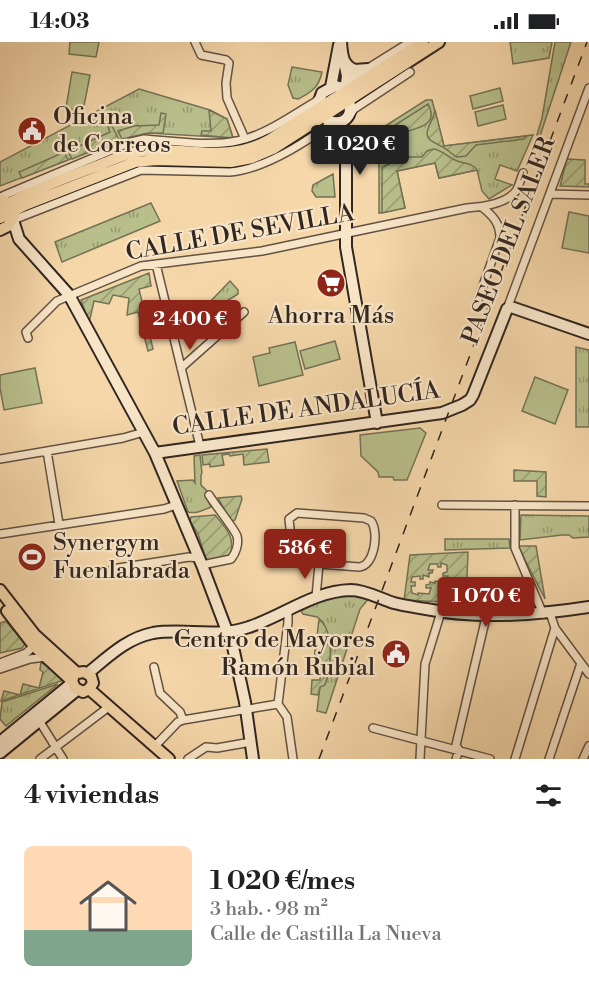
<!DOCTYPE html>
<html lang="es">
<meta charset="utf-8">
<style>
body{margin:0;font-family:"Libre Bodoni",serif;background:#f6f6f6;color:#202124;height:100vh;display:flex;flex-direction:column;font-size:22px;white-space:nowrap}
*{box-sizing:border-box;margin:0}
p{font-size:20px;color:#757577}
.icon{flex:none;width:33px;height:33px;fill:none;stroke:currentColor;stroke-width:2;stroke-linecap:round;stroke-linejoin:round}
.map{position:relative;height:717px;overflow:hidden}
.drawer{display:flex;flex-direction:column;background:#fff;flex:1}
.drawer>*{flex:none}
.price{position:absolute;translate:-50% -51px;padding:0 14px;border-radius:6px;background:#8f2418;color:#fff;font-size:20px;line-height:39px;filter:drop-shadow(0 2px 3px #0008)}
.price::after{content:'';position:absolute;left:50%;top:36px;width:18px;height:14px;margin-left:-9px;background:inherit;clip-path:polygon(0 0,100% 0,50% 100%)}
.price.selected{background:#222;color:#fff}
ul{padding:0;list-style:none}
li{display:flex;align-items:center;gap:18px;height:150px;padding:0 24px}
li span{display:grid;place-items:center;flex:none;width:168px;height:120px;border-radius:9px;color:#555}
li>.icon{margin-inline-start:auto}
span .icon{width:72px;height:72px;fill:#fffc;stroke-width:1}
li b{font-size:26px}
h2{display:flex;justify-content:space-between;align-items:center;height:72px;padding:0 24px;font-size:26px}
.status{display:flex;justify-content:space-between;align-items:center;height:42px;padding:0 30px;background:#fff;direction:ltr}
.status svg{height:16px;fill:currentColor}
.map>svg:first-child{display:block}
</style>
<div class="status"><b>14:03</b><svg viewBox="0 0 49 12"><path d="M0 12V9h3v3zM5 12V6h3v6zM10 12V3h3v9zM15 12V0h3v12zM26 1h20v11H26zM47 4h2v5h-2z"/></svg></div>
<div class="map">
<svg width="589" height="717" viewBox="0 0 589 717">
<defs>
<pattern id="grass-tufts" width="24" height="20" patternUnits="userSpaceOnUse" patternTransform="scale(1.5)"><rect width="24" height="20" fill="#b8bf8b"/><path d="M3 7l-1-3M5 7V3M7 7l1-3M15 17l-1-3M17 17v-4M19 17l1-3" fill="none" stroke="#969b71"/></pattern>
<pattern id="garden-furrows" width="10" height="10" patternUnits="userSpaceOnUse" patternTransform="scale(1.5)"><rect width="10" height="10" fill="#b8bf8b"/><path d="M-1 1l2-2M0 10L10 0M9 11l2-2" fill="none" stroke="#969b71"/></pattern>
</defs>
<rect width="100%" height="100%" fill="#f5d7aa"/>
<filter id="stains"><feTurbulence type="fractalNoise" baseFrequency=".00333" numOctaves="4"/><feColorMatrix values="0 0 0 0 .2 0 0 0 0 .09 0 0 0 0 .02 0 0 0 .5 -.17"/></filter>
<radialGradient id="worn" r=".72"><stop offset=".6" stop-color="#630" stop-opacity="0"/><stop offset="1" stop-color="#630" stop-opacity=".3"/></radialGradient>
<!-- grass -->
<path fill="url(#grass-tufts)" stroke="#747256" stroke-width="1.5" d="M 510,0 L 552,0 L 549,16 L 513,22 Z
M 555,0 L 571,0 L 540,94 L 537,93 L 542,76 Z
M 292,25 L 322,30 C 319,45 312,50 298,57 L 293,56 L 288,43 Z
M 139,47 L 210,68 L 227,77 L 233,96 L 148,91 L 130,94 L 0,144 L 0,120 Z
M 426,58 L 432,58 L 444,104 L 533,93 L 517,129 L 500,123 L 495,137 L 512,143 L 489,157 L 482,149 L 477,128 L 439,136 L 435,121 L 397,129 L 405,166 L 379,171 L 379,88 Z
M 333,132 L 335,155 L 316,155 L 312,149 L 313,143 Z
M 151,161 L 160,179 L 62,220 L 55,200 Z
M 230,239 L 238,248 L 238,252 L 211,269 L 208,262 Z
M 576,305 L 589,308 L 589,385 L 576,385 Z
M 200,413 L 202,431 L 201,433 L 201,443 L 207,449 L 206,454 L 211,465 C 204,468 196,472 188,470 L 177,439 L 193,438 L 195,441 L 194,414 Z
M 521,473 L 589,474 L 589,495 L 573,496 L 569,493 L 562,493 L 520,498 Z
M 445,497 L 509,497 L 510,506 L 445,508 Z
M 344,553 L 369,556 L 360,567 L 326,671 L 317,669 L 320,645 L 330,628 L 329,596 L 323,580 L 317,575 L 303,572 L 301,569 L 326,556 Z
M 58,642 L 6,684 L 0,677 L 2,660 Z"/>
<!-- garden -->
<path fill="url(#garden-furrows)" stroke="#747256" stroke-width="1.5" fill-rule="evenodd" d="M 428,62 C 442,88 406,86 396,94 C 391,99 394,106 392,113 L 382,120 L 381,92 Z
M 209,68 L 227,77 L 233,96 L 201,93 L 202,89 L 211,89 Z
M 435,68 L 444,104 L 527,94 L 524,97 L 476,103 L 466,114 L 457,115 C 451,112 446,106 441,104 C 433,100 424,97 428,87 C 430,80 434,76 435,68 Z
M 161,71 L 166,72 L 163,91 L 148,91 L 122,97 L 118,89 L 134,84 L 159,83 Z
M 109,78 L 119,98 L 72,117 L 68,109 L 110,90 L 106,80 Z
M 62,105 L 68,118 L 22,136 L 19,130 L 60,112 L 59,107 Z
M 433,107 C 443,108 447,115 455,118 C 463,122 471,120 477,128 L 439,136 L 435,121 L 397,129 L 405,166 L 382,171 L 382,125 L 406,115 L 422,115 L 427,109 Z
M 567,117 L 585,118 L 585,142 L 589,142 L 589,145 L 560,144 Z
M 149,231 L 151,244 L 139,247 L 153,307 L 148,309 L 138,270 L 127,273 L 129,256 L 113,253 L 109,262 L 94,259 L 89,281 L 81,258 Z
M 267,407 L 269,420 L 244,423 L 243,412 L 230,414 L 229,412 L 222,413 L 224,423 L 210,425 L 210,422 L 203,423 L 202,413 Z
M 514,428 L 546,430 L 546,455 L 537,454 L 537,439 L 514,439 Z
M 241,454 L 242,457 L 235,478 L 231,479 L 218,456 Z
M 215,473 C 226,486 236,496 230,513 L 210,518 L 206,517 L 198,492 L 190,479 L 191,475 Z
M 520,504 L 536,504 L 545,557 L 519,506 Z
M 468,510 L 466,561 L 404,558 L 410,513 ZM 441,521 L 447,523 L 447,530 L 443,531 L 443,534 L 448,534 L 446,539 L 449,539 L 449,544 L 452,544 L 453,540 L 459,541 L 459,549 L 456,549 L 456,552 L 460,552 L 458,558 L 447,557 L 447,559 L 441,558 L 440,550 L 444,550 L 444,547 L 440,546 L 442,540 L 435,539 L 435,541 L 430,540 L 430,542 L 426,543 L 426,546 L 431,546 L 429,552 L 418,551 L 418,553 L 412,551 L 411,544 L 415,544 L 415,540 L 411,540 L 412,535 L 420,534 L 420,537 L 423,537 L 423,533 L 429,535 L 429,531 L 432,531 L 433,528 L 428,528 L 430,522 L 437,522 L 438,525 L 441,525 Z
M 319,577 C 335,590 331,626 325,643 L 320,645 L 318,653 L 311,652 L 312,638 L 320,638 L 321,624 L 314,623 L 315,608 L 323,609 L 324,595 L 317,594 Z
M 6,579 L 25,602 L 22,606 L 0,611 L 0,581 Z
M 41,620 L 62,636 L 61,639 L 1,659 L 4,649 L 20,653 L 23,642 L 39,646 L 43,630 L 40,628 Z"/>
<!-- pitch -->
<path fill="#b8bf8b" stroke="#747256" stroke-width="1.5" d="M 70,0 L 99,0 L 96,15 L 69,12 Z
M 72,30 L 90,33 L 83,69 L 66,66 Z
M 500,46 L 503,59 L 473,67 L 470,54 Z
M 503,63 L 506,77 L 478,84 L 475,70 Z
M 569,170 L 589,174 L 589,211 L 562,206 Z
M 335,299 L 340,317 L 305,327 L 300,309 Z
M 295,300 L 303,333 L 259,344 L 253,315 L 270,311 L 269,306 Z
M 35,326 L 42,361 L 4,368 L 0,346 L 0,333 Z
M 535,335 L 568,348 L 555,382 L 522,369 Z
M 420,386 L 426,391 L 407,438 L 394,438 L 393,435 L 379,435 L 378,430 L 361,414 L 360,393 Z"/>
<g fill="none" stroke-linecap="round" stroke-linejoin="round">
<!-- street casing -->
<g stroke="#625242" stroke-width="10">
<path id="street" d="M 195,0 L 201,13 L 226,18 L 229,21 L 226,41 L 227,56 L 245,97
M 346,40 L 410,0
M 351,72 L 354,67 L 410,30
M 550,152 L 589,153
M 0,155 L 131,100 L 144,97 C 173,99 209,105 237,99 C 264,94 291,74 315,60 L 321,54
M 13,178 L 141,128 L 230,130 C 264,127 306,100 333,80
M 156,222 L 200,404
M 476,263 L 500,196 C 500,181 493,174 482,165
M 507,267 L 589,46
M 28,296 L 26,290 L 57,259 L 141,224 L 262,209 L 467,166 C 482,165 506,162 516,149 C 519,144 521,136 523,131
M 181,326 L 244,270
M 47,409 L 59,482
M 0,417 L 123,396 L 144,390
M 442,463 L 589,464
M 515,463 L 515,506 L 543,572
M 297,471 L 364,476 L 371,479 C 379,489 375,524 359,525 L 319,522 L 302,508 L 291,496 L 289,477 Z
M 0,492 L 164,467 L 176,463
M 202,523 L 231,517 C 236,511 239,502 237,494 C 234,486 215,463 209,453
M 112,527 L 189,515 L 198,516
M 316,555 L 319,522
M 550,571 L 555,586 L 589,632
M 0,621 L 26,611 L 34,604
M 154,625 L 160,651 L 180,670 L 183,678
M 0,627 L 30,617 L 46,615
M 278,662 L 288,580 L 288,568
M 278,662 L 287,675 L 293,717
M 40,680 L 63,717
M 373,686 L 490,717
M 155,704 L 178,680 L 183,678 L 278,662
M 40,717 L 110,664
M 188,717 L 206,705 L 217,706 L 251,700
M 420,717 L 425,622 L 441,570
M 456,717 L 459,708 L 456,703 L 487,571
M 515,717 L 555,586
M 549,717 L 581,621
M 583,717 L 589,704"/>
</g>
<!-- secondary casing -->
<g stroke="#312620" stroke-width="14">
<path id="secondary" d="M 341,0 C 342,12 342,23 355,28 L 368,27
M 344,20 L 347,34 L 345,49
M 335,44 C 342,45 346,48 348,56 C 361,92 307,86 322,51 Z
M 331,45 L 339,3
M 340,80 L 346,121 L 346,205 L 377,381
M 13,178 L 19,197 L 69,253 L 155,411 L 202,523 L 233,605 L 245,660 L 253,717
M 155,411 L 442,371 L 462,363 L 470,358 L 473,353 L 507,267 L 511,265 L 589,292
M 88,631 C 108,615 127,596 153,591 C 184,586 218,596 249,585 C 283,574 313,549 351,548 C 365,548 381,557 394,561 C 405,564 415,565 426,567 C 477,577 538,573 589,565
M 0,700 L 72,641
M 0,711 L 77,648"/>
</g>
<!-- primary casing -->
<g stroke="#312620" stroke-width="14">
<path id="primary" d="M 0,157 L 9,161 L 14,173 L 8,184 L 0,188
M 0,166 C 32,148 68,135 102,122 C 115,117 128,110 142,109 C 189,104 224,122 269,98 L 423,0
M 0,176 L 25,163 L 135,120 L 156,118 L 231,120 L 252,116 L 273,107 L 439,0
M 0,548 L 35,593 L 77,631
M 7,569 L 34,604 L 72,639
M 77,631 L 84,630 L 91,634 L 93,641 L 89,647
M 74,633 L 72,639 L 75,646 L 83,650 L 89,647
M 89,647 L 169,717"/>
</g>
<!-- street -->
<use href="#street" stroke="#f8e5c8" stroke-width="7"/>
<!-- secondary -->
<use href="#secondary" stroke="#f8e5c8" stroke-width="10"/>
<!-- primary -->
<use href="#primary" stroke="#f5d7aa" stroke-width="10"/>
<!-- rail -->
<path stroke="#312620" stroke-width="1.5" stroke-dasharray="10 10" stroke-linecap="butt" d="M 319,717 L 587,0"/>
</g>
<!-- icons -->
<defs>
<g id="civic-disc" transform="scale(1.5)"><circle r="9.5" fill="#8f2418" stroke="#f8e5c8"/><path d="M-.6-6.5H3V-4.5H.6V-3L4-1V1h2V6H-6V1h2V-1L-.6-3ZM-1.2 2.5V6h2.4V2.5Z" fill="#fff"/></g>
<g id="supermarket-disc" transform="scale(1.5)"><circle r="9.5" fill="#8f2418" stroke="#f8e5c8"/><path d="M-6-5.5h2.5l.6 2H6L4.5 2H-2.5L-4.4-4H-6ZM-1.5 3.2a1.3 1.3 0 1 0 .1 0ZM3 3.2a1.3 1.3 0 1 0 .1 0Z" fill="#fff"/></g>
<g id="stadium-disc" transform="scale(1.5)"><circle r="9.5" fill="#8f2418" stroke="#f8e5c8"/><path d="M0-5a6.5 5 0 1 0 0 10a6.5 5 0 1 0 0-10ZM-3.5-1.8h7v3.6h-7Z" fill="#fff"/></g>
</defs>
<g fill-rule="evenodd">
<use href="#civic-disc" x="32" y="89"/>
<use href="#supermarket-disc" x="331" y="241"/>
<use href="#stadium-disc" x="32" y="515"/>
<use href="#civic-disc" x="396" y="612"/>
</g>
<g text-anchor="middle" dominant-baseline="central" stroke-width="4.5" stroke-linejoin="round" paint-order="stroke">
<!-- poi labels -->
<g font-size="24" fill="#312620" stroke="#f8e5c8" text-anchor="start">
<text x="53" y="75">Oficina<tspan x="53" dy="28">de Correos</tspan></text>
<text x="331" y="274" text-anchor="middle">Ahorra Más</text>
<text x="53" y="501">Synergym<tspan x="53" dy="28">Fuenlabrada</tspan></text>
<text x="375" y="598" text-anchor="end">Centro de Mayores<tspan x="375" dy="28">Ramón Rubial</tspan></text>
</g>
<!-- street labels -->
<g font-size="24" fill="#312620" stroke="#f8e5c8">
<text transform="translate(240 191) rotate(-10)">CALLE DE SEVILLA</text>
<text transform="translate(509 199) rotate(-69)">PASEO DEL SALER</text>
<text transform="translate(306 367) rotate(-8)">CALLE DE ANDALUCÍA</text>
</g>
</g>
<rect width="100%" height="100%" filter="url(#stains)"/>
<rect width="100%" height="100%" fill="url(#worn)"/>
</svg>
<b class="price selected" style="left:360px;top:134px">1 020 €</b>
<b class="price" style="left:190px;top:309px">2 400 €</b>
<b class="price" style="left:305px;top:538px">586 €</b>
<b class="price" style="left:486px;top:586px">1 070 €</b>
</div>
<section class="drawer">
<h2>4 viviendas<svg class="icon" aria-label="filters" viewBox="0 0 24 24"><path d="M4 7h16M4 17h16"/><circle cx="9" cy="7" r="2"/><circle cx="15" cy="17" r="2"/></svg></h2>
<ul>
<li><span style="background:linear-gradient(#ffd9b3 70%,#7fa58c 0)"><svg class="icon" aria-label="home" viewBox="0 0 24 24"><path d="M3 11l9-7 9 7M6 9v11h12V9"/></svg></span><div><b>1 020 €/mes</b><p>3 hab. · 98 m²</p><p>Calle de Castilla La Nueva</p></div></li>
</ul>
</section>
